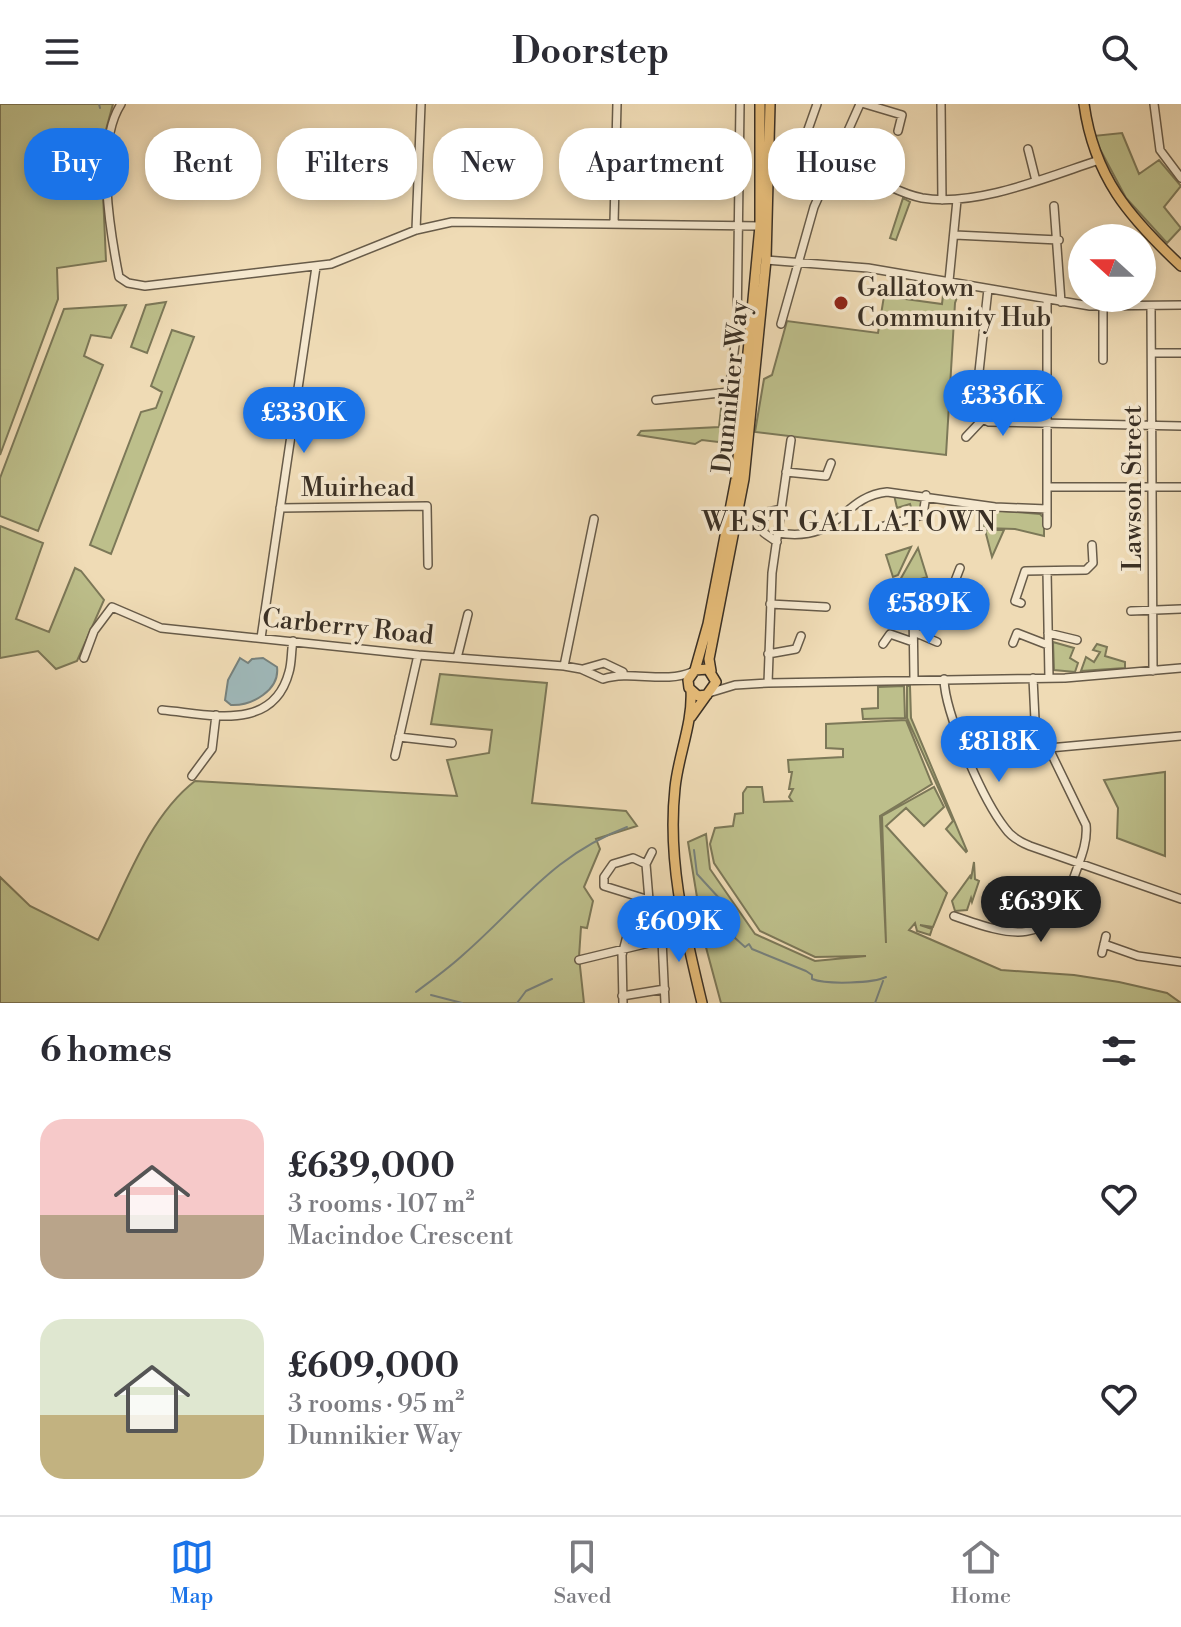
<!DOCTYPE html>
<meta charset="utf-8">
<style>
body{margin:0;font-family:"Libre Bodoni",serif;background:#f2f2f3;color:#2b2b33;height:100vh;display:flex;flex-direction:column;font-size:30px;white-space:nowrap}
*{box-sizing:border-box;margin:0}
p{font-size:26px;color:#7c7c81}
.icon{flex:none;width:44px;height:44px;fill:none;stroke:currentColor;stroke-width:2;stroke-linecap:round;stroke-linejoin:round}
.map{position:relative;height:899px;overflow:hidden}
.sheet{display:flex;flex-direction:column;background:#fff;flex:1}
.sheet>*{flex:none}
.hud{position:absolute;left:24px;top:24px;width:1134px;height:72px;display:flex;gap:16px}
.needle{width:52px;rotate:291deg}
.fabs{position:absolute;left:1068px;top:120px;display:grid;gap:16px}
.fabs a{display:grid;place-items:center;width:88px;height:88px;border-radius:50%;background:#fff;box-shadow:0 4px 12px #0003;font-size:40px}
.price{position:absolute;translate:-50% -68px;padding:0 18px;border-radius:28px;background:#1a73e8;color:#fff;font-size:26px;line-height:52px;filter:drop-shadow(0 2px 4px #0008)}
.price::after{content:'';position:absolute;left:50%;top:48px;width:24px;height:18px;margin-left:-12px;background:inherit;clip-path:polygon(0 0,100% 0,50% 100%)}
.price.on{background:#222;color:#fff}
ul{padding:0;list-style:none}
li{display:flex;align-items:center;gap:24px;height:200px;padding:0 40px}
li span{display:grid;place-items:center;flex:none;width:224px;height:160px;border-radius:24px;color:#555}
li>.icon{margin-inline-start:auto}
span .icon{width:96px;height:96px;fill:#fffc;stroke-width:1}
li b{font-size:34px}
h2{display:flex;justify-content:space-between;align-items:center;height:96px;padding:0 40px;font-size:34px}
.tag{padding:0 28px;border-radius:32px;background:#fff;box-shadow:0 4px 12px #0003;font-size:28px;line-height:72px}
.tag.on{background:#1a73e8;color:#fff}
header{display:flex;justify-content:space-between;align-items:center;height:104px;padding:0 40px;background:#fff;font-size:36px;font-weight:600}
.menu{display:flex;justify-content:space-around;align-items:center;height:112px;border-top:2px solid #e1e1e2;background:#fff;font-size:22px;color:#7c7c81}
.menu a{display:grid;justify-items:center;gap:4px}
.menu .on{color:#1a73e8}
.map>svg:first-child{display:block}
</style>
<header><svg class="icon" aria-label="menu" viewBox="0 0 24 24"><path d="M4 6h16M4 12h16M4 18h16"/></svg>Doorstep<svg class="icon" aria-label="search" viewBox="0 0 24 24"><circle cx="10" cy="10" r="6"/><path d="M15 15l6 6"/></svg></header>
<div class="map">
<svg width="1181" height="899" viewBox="0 0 1181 899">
<rect width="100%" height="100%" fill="#efdbb5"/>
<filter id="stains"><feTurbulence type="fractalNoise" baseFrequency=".0025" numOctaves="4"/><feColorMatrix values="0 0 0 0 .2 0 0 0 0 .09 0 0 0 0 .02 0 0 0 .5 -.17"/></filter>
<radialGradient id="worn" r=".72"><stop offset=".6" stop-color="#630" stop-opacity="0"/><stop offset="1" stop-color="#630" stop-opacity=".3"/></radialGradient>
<!-- green -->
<path fill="#bdbf8b" stroke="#7c7858" stroke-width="2" d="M 0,0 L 113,0 L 101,44 L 106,157 L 57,164 L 58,195 L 0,351 Z
M 1122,29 L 1139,70 L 1159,56 L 1181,82 L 1164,103 L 1181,124 L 1167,139 L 1126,94 L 1093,32 Z
M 903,94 L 910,98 L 896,136 L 890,134 Z
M 944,182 L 960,185 L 955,199 L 946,351 L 755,328 L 764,275 L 772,271 L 787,217 L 878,229 L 884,192 L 942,200 Z
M 166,198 L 147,249 L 131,243 L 146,201 Z
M 126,201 L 111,234 L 91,231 L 84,252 L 103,261 L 38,427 L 0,412 L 0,374 L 64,205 Z
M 172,226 L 194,233 L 111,450 L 90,441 L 141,308 L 156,304 L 162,288 L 151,282 Z
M 734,293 L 731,326 L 718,338 L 702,336 L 695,340 L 638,331 L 641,327 L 719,323 L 722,296 Z
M 894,391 L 922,394 L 922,409 L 914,412 L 910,400 L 897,404 Z
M 978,405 L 1040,410 L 1044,414 L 1044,432 L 1015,425 L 984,424 Z
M 0,422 L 43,439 L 16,515 L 49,528 L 75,464 L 81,467 L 104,496 L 77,557 L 56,565 L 38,547 L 0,554 Z
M 985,426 L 1004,426 L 992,453 Z
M 911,443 L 898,471 L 893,473 L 886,451 Z
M 918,444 L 927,473 L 901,481 L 900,476 Z
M 1053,538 L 1074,544 L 1070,554 L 1078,559 L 1075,568 L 1054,566 Z
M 1097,540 L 1107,543 L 1105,552 L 1125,558 L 1125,564 L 1081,567 L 1086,553 L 1094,558 L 1100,548 L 1093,546 Z
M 440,570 L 547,579 L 532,699 L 626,707 L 637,722 L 596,735 L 600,745 L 584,783 L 593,797 L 587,824 L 581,823 L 579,853 L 584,899 L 0,899 L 0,773 L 30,802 L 98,836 C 124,784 148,713 195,677 L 457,692 L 447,656 L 489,649 L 492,626 L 431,620 Z
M 904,582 L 905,614 L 863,615 L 862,605 L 878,604 L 878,583 Z
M 907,582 L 910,582 L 911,614 L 967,747 L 966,748 L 946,725 L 953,717 L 907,614 Z
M 906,616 L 932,680 L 880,712 L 886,839 L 882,712 L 934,683 L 944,703 L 924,722 L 906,704 L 886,722 L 947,789 L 933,823 L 920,821 L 932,825 L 930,831 L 917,827 L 915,819 L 909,826 L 1001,866 L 1074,871 L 1119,878 L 1167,889 L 1181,899 L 721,899 L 704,836 L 688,738 L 706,730 L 710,765 L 755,830 L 815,857 L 866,852 L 815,853 L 760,827 L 714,759 L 710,740 L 715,724 L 733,722 L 735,710 L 743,709 L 743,689 L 747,683 L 762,683 L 764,698 L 792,697 L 789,693 L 793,685 L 789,685 L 792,668 L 789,668 L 788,656 L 843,653 L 843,645 L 826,644 L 826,620 Z
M 1165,668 L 1165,752 L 1117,734 L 1118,704 L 1104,676 Z
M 974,758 L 975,775 L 979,777 L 972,798 L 971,794 L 967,806 L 955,807 L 952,797 L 970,772 L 971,775 Z"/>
<!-- water -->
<path fill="#9fb8b9" stroke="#77827e" stroke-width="2" d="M 240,554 L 248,559 L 252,555 L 263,554 L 277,563 C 280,586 252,602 231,601 L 225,596 L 228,576 Z"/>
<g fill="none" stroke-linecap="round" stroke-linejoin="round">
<!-- stream -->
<path stroke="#77827e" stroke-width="2" d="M 99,0 L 100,4
M 694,746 L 697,770 L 719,794 L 736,823 L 735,834 L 745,843 L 749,840 L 752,845 L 806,867 L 812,871 L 812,875 C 828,881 874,879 886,873
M 416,888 C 432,876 449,864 464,850 C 521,800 553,751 627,723
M 431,891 L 462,899
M 517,899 L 526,887 L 552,875
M 875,899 L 883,877"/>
<!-- minor casing -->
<g stroke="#675b49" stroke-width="10">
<path id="minor" d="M 121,0 C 95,40 110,127 119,173 L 128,179 L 145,182 L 331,160 L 416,126 L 452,118 L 760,122
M 817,0 L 805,34 L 841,48
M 865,0 L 902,11 L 898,27
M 941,0 L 942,96
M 1154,0 L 1160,46 L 1181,74
M 1028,45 L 1036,77
M 837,54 C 863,67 893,88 922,94 C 975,103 1045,74 1096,57
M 1054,102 L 1061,198
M 614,119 L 617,0
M 416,126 L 421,0
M 955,131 L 1059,136
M 766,156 L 868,164 L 1090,202 L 1181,201
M 949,177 L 957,96
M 988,185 L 979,268 L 983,315 L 989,318 L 1181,322
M 1047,196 L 1047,421
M 1151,202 L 1153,567
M 781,220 L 814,103 L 860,0
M 1152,249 L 1181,249
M 1103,256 L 1103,202
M 656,296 L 729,288 L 737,225 L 740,0
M 966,333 L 983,315
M 786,368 L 826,372 L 831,359
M 1047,383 L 1181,383
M 280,404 L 427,402 L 428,461
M 884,422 L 923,411 L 926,391
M 778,429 C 842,439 840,393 887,388 L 995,403 L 1047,405
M 777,438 L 764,429 L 762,418 L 768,408 L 782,405
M 1047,467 L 1049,574
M 1021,499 L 1015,497 L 1025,467 L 1086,466 L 1093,459 L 1092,441
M 770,500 L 826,503
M 1131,507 L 1181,505
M 914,528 L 937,538
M 1048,529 L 1077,536
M 261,534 L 316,163
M 1013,539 L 1017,529 L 1048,541
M 883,540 L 890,530 L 913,538
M 768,550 L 796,545 L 801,532
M 84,554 L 94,527 L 112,503 L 161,524 L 418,551 L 564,562 L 581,565 L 603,575 C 632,566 664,580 692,568
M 457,554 L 468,510
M 564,562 L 594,415
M 583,565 L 604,559 L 623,568
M 914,575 L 913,506 L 948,495 L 960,464
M 944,575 C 945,610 983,696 1005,724 C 1011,733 1020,738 1030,742 L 1181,795
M 768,579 L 772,469 L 791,336
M 712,588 L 735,581 L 768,579 L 1065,574 L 1181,564
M 162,606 C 209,610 273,629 289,568 C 292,558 291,547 293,537
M 399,633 L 452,639
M 1049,644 L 1181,632
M 395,652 L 418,551
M 192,672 L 212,645 L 216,611
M 646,760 L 633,754 L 613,760 L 604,773 L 604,782 L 649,796
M 646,760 L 649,796
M 646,760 L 652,748
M 954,812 C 1011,832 1050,845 1073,776 C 1079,758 1088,740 1086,721 L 1035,616 L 1033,574
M 662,836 L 665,899
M 1104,840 L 1138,852 L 1181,858
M 1102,849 L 1106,832
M 579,856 L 686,830
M 622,892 L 665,885
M 623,899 L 622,851 L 629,824 L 649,796"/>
</g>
<!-- major casing -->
<g stroke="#3a3025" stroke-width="12">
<path id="major" d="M 1084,0 C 1094,73 1129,113 1181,162
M 695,566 L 708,520 L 736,375 L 760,122 L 760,0
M 711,567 L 709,555 L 744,375 L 766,156 L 770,0
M 691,586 C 693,619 678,652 675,684 C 667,758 685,828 702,899
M 691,613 L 716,578 L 708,565 L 695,566 L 688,576 L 689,584 L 698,592 L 707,591"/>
</g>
<!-- minor -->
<use href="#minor" stroke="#f5e8cf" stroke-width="7"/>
<!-- major -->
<use href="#major" stroke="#e8be7a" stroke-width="9"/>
</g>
<!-- markers -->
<circle fill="#8f2418" stroke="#f5e8cf" stroke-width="3" cx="841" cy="199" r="8"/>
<g text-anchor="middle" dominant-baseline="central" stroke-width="7" stroke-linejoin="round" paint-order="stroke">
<!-- poi labels -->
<g font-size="26" fill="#3a3025" stroke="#f5e8cf" text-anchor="start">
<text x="857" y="184">Gallatown<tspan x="857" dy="30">Community Hub</tspan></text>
</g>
<!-- street labels -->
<g font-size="26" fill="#3a3025" stroke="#f5e8cf">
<text transform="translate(731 283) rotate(-84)">Dunnikier Way</text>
<text x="358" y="384">Muirhead</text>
<text transform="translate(1133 384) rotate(-90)">Lawson Street</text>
<text transform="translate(348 523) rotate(6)">Carberry Road</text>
</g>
<!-- neighbourhood labels -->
<g font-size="28" letter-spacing="2" fill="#3a3025" stroke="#f5e8cf">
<text x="850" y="418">WEST GALLATOWN</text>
</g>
</g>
<rect width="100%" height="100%" filter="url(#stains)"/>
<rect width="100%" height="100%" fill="url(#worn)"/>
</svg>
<div class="fabs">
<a><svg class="needle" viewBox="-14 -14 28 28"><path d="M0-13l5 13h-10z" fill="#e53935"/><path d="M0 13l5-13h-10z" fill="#7c7c81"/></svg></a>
</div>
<b class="price" style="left:1003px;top:334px">£336K</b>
<b class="price" style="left:304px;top:351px">£330K</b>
<b class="price" style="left:929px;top:542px">£589K</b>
<b class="price" style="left:999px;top:680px">£818K</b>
<b class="price on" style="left:1041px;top:840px">£639K</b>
<b class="price" style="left:679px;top:860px">£609K</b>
<div class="hud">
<a class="tag on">Buy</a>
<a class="tag">Rent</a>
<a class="tag">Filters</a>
<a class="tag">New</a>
<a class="tag">Apartment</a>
<a class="tag">House</a>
</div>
</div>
<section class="sheet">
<h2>6 homes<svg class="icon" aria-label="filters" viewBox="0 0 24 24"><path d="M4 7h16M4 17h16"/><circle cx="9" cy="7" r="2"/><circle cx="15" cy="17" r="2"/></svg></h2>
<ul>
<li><span style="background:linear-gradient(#f6c9c9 60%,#b9a48a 0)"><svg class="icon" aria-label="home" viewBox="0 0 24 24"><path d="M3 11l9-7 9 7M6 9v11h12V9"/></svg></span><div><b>£639,000</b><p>3 rooms · 107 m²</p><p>Macindoe Crescent</p></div><svg class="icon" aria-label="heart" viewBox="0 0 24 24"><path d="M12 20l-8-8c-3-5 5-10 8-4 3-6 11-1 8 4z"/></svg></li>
<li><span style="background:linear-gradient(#dfe7d0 60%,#c2b280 0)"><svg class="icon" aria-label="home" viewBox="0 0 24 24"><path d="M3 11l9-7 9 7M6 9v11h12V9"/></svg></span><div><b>£609,000</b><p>3 rooms · 95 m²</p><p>Dunnikier Way</p></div><svg class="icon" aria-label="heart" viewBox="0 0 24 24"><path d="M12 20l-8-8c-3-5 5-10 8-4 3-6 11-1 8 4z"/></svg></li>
</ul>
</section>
<nav class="menu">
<a class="on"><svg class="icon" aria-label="map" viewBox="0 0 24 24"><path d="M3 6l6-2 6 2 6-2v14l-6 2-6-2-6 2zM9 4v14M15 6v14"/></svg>Map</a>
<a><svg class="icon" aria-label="saved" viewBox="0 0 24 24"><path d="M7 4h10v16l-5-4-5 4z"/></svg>Saved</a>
<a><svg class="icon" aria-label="home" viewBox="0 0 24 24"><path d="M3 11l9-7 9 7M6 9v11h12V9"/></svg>Home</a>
</nav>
